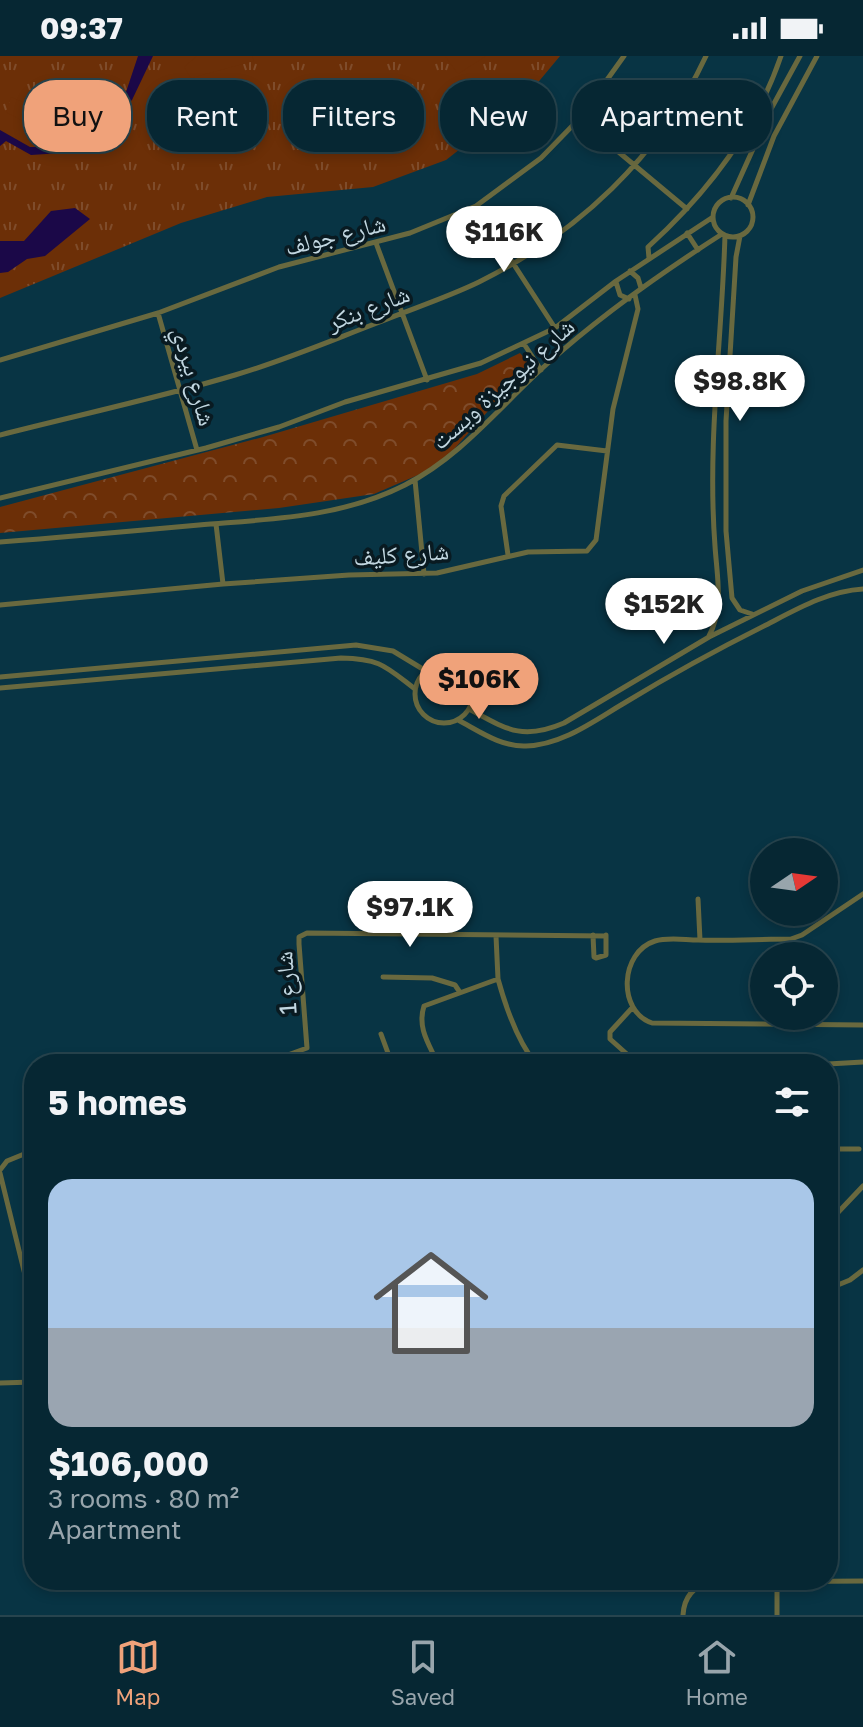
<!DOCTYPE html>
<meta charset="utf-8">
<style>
body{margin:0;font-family:"Golos Text","Noto Naskh Arabic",sans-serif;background:#14333f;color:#f1f3f6;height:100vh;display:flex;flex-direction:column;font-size:30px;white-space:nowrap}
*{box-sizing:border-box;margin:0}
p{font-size:26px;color:#98a5ac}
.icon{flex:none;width:44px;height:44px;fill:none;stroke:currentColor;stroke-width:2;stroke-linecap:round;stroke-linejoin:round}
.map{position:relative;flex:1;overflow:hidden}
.drawer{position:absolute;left:24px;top:998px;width:814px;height:536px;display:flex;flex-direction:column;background:#062733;border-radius:32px;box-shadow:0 4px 12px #0003,0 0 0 2px #27444e}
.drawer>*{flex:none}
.banner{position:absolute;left:24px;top:24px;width:816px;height:72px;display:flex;gap:16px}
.needle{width:52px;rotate:77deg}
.fabs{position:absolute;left:750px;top:782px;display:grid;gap:16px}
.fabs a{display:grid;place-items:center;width:88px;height:88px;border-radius:50%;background:#062733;box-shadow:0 4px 12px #0003,0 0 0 2px #27444e;font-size:40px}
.price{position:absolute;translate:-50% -68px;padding:0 18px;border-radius:28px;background:#fff;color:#222;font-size:26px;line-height:52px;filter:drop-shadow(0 2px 4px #0008)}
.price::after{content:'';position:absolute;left:50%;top:48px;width:24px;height:18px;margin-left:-12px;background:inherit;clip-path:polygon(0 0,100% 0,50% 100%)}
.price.current{background:#f0a27a;color:#111}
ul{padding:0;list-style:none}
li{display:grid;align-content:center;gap:16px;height:424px;padding:0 24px}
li+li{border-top:2px solid #27444e}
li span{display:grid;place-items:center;height:248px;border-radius:24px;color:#555}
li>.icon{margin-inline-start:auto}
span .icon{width:144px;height:144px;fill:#fffc;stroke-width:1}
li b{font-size:34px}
h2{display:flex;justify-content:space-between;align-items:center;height:96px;padding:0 24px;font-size:34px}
.pill{padding:0 28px;border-radius:32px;background:#062733;box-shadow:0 4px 12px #0003,0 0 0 2px #27444e;font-size:28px;line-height:72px}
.pill.current{background:#f0a27a;color:#111}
.status{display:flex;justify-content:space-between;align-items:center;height:56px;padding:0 40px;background:#062733;direction:ltr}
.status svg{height:22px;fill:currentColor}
.dock{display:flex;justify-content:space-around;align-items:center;height:112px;border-top:2px solid #27444e;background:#062733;font-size:22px;color:#98a5ac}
.dock a{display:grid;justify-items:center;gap:4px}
.dock .current{color:#f0a27a}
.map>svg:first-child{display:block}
</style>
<div class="status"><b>09:37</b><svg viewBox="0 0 49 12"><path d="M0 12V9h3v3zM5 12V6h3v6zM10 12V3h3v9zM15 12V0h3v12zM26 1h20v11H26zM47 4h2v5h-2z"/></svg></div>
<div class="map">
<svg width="863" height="1559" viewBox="0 0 863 1559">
<defs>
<pattern id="grass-tufts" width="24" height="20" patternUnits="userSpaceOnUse" patternTransform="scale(2)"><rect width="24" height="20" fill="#6c2f07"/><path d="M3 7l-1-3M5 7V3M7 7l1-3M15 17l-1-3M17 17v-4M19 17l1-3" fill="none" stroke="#7f4c2b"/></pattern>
<pattern id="park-crowns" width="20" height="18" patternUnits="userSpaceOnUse" patternTransform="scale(2)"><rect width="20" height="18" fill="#6c2f07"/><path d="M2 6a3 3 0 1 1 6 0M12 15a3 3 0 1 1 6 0" fill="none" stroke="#7f4c2b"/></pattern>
</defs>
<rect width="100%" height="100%" fill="#083444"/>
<!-- grass -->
<path fill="url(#grass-tufts)" d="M 0,0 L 560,0 L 530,36 L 496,65 L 446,104 L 373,131 L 267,141 L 181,167 L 0,242 Z"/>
<!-- park -->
<path fill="url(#park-crowns)" d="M 520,297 L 530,308 L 439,410 L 374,438 L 279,452 L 0,477 L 0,451 L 263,381 L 477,318 Z"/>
<!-- pitch -->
<path fill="#6c2f07" d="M 197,0 L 252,0 L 254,5 L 191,22 L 184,11 Z
M 445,0 L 486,0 L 458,18 Z
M 11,41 L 48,57 L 41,75 L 6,56 Z"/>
<!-- water -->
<path fill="#1b0848" d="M 138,0 L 153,0 L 132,44 L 100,73 L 61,97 L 31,99 L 6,85 L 0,90 L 0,74 L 30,91 L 58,91 L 94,69 L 125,39 Z
M 75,152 L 90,163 L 45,200 L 27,203 L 8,216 L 0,217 L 0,185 L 24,185 L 51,155 Z"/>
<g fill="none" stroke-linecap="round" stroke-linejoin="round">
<!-- street -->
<path stroke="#69693f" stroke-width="5" d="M 579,63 L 687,153
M713 161a20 20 0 1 1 40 0a20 20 0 1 1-40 0Z
M 731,142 L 771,53 L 800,0
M 748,149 L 774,80 L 817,0
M 476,150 L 555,272
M 687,177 L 698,194
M 740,180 L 736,201 L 726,365 L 726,475 L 732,542 L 740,554 L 752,558
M 376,187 L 427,324
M 649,202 L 648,191 C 705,139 756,74 781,0
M 630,215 L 638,222 L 641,232
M 616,226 L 620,239 L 629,243
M 158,257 L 197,394
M 524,288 L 541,314
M 0,304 L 158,257 L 279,211 L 410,177 L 476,150 L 541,102 L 579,63 L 624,0
M 0,379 C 78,359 158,342 235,319 C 283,305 330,285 377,267 C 411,253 446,242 479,226 C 578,177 659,101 706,0
M 415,424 L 424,518
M 0,442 L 206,392 L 279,371 L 345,346 L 481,307 L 555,272 L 616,225 L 713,161
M 216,468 L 223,528
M 0,486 C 66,481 133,475 199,469 C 270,463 340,462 405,429 C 462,400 501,349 547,308 C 601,259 661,217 722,178
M 508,499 L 501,450 L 504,440 L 557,389 L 607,395
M 0,549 L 223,528 L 349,519 L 437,517 L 528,496 L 587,495 L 596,484 L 613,353 L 638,253 L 635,239
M 709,580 C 724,552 717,521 715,490 C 707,386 722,283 725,179
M415 638a29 29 0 1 1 58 0a29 29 0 1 1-58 0Z
M 0,621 L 356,589 L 393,595 L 426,615
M 0,632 L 341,602 C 381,603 385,610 415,633
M 469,653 C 506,673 522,685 564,667 L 709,581 L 802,535 L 863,514
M 458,664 C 479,675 501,691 526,690 C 563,689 595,664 626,646 C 672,618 718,593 766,569 C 797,553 828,535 863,533
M 863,838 L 802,879 L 791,883 C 760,883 729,885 698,884 C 685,884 668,881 655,885 C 620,896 617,955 652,967 L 863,969
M 698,843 L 700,884
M 593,879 L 594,901 L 596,902 L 606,899 L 606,879
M 496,880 L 498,923
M 383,921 L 432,922 L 455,929 L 459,935
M 632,952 L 610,976 L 610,983 L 638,1008
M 381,978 L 392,1008
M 284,1000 L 287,1008
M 263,1008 L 307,992 L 299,888 L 299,881 L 307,877 L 606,880
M 438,1008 C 429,988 417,972 424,950 L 498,923 C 506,952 517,985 536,1008
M 828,1008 L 863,1006
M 828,1093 L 859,1093
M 0,1114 L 7,1105 L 34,1094
M 0,1117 L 27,1227 L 34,1291
M 828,1167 L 863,1130
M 828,1233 L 850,1224 L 863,1214
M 0,1327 L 34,1326
M 683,1559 C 684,1541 694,1530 711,1526 L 863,1525
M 777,1559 L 777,1526"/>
</g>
<g text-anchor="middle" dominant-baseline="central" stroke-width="7" stroke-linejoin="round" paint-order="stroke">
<!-- street labels -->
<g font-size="24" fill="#c2d7e1" stroke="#091a21">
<text transform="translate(335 178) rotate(-14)">شارع جولف</text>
<text transform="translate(368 251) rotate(-21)">شارع بنكر</text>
<text transform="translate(195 320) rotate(74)">شارع بيردي</text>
<text transform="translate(502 327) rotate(-42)">شارع نيوجيزة ويست</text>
<text transform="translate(401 497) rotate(-4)">شارع كليف</text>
<text transform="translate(285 927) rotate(-94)">شارع 1</text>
</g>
</g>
</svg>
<div class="fabs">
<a><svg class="needle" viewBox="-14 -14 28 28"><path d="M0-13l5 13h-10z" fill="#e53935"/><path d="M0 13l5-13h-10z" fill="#98a5ac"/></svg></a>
<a><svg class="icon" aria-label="locate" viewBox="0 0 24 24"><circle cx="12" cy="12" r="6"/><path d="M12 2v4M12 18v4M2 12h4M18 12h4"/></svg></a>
</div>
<b class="price" style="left:504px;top:218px">$116K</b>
<b class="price" style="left:740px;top:367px">$98.8K</b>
<b class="price" style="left:664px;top:590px">$152K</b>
<b class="price current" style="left:479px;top:665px">$106K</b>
<b class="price" style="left:410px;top:893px">$97.1K</b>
<div class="banner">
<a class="pill current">Buy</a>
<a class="pill">Rent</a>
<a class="pill">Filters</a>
<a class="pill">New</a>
<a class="pill">Apartment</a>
</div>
<section class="drawer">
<h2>5 homes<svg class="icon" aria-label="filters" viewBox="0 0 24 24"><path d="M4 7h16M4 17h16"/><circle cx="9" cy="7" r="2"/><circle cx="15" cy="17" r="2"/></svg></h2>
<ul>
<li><span style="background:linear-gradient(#a9c7e8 60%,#9aa5b1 0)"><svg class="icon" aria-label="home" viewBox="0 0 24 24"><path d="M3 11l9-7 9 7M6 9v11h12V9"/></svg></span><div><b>$106,000</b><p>3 rooms · 80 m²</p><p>Apartment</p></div></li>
</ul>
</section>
</div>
<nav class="dock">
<a class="current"><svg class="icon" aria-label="map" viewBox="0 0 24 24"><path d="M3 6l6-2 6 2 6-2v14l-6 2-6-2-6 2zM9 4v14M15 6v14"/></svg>Map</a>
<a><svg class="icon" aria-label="saved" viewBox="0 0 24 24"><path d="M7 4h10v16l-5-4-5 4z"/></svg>Saved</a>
<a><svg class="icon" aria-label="home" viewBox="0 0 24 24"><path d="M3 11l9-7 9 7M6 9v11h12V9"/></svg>Home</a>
</nav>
